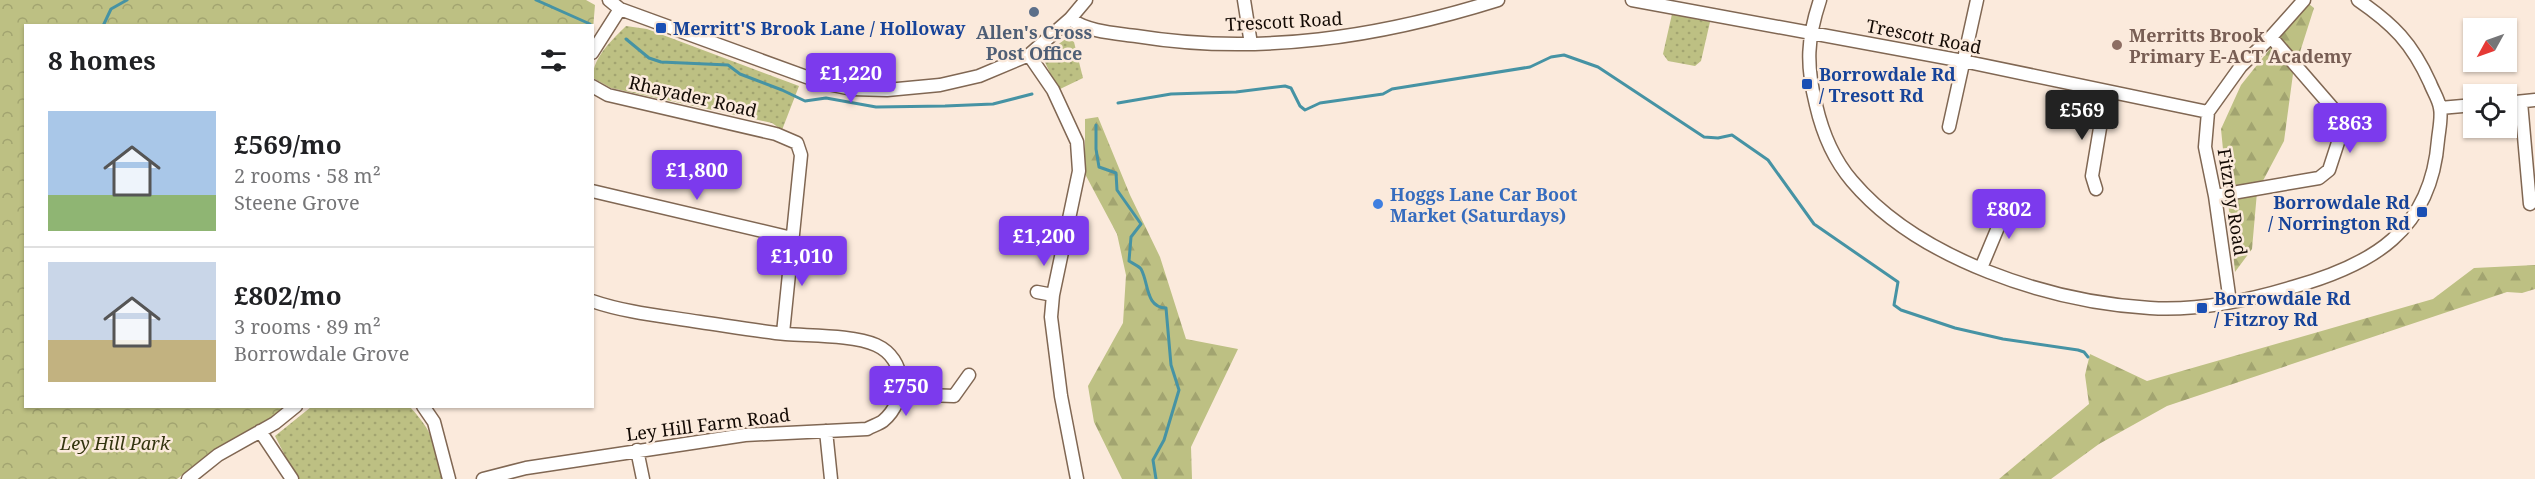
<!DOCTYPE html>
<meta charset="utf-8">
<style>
body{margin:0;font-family:"Noto Serif",serif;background:#f2f2f2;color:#202124;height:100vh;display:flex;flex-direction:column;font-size:22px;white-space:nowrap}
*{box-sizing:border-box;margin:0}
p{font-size:20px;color:#757577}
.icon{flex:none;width:33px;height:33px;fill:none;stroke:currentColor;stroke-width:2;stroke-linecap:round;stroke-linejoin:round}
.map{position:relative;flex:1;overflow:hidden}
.side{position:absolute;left:24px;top:24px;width:570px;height:384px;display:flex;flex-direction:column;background:#fff;border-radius:0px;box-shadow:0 2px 4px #0004}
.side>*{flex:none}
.needle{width:39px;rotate:230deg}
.tools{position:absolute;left:2463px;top:18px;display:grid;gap:12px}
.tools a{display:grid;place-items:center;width:54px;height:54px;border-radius:0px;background:#fff;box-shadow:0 2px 4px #0004;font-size:30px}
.price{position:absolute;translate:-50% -51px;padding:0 14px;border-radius:6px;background:#7c3aed;color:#fff;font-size:20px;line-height:39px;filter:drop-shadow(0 2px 3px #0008)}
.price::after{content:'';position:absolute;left:50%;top:36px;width:18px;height:14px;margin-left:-9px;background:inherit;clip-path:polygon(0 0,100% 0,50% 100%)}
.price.active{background:#222;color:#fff}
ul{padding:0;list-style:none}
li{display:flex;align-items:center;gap:18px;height:150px;padding:0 24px}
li+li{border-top:2px solid #e0e0e0}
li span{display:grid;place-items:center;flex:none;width:168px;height:120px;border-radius:0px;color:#555}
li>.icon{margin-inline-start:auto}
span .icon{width:72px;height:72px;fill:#fffc;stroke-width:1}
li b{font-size:26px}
h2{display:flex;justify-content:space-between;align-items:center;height:72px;padding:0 24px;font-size:26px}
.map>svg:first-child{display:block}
</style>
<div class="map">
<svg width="2535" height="479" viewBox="0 0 2535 479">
<defs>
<pattern id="grass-dots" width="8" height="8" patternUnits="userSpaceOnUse" patternTransform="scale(1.5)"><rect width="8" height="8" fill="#bdc083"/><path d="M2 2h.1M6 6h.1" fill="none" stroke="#a2a470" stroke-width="1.8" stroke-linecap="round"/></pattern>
<pattern id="forest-firs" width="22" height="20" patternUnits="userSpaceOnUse" patternTransform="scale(1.5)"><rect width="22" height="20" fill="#bdc083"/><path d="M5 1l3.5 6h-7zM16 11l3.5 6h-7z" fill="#a2a470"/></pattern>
<pattern id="park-crowns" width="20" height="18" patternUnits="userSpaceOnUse" patternTransform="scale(1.5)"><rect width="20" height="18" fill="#bdc083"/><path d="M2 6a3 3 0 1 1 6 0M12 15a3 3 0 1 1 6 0" fill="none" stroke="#a2a470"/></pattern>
</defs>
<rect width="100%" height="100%" fill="#fbeadc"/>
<!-- grass -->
<path fill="url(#grass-dots)" d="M 1672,14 L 1710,22 L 1701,61 L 1695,66 L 1668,61 L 1663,54 Z
M 626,26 L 647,29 L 799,86 L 782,130 L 772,123 L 611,88 L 593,78 C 592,58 613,39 626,26 Z
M 1067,38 L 1074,42 L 1083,78 L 1058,90 L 1043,58 L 1046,53 Z
M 311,407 L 410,407 C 435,434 434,444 442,479 L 297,479 L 275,436 Z"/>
<!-- forest -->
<path fill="url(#forest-firs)" d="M 2309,4 L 2314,8 L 2293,74 L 2284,141 L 2257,192 L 2252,249 L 2235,272 L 2221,129 L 2241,85 L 2297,15 Z
M 1098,117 L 1130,195 L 1160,257 L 1186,339 L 1238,349 L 1191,447 L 1192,479 L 1122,479 L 1094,422 L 1088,386 L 1123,323 L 1126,275 L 1117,234 L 1085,174 L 1085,119 Z
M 2535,265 L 2535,289 L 2522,293 L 2507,292 L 2167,406 L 2099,444 L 2051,479 L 1999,479 L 2089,404 L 2085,375 L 2090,354 L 2147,381 L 2433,299 L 2474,268 Z"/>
<!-- park -->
<path fill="url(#park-crowns)" d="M 0,0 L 586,0 L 595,5 L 593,29 L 592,26 L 26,26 L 26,406 L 288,407 L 268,421 L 214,451 L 177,479 L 0,479 Z"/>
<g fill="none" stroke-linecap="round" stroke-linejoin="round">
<!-- stream -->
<path stroke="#4693a4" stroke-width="3" d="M 536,0 L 590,24
M 103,26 L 111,9 L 127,0
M 626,39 L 649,58 L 661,62 L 728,65 L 740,74 L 782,90 L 805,101 L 826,98 L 876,107 L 945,106 L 993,104 L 1032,94
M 1118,103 L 1171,94 L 1236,92 L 1285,86 L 1291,88 L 1300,106 L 1305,110 L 1320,103 L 1383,94 L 1392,89 L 1530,67 L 1551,57 L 1564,55 L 1598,67 L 1704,137 L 1718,138 L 1732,135 L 1768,160 L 1814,224 L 1898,282 L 1894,305 L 1901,310 L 1955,328 L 2003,339 L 2078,350 L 2084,352 L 2088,357
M 1096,125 L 1096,149 L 1099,167 L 1116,173 L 1117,190 L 1141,224 L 1131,237 L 1129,261 C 1132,263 1139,266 1141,269 C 1149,283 1145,307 1166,308 L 1171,365 L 1179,390 L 1164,440 L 1153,460 L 1156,479"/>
<!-- minor casing -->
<g stroke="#806753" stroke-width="15">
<path id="minor" d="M 609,0 L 620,9 L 823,83 L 852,89 L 887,90 L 940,85 L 979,76 L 1029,55 L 1070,19 L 1086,0
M 1244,0 L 1251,44
M 1632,0 L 1963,61 L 2208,112
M 1820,0 C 1807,39 1806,65 1816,105 C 1822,131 1834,160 1852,181 C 1919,260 2050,302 2150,308 C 2198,311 2247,301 2293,287 C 2372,265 2431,231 2438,140 C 2439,130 2442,117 2440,108 C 2439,100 2433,91 2430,83 C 2412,43 2393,24 2358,0
M 1070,19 C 1089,32 1114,33 1136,36 C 1259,56 1380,37 1498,0
M 592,53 L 620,9
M 1029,55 L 1053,90 L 1077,142 L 1079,171 L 1053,295 L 1051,317 L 1061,396 L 1077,479
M 592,86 L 608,95 L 776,134 L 797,143 L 801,155 L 783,333
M 2521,102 L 2530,204
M 2506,103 L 2535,100
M 2440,108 L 2474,105
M 1949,127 L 1977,0
M 2096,189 L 2092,176 L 2106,92
M 592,191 L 792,238
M 2215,196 L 2319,178 L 2329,170 L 2343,127 L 2343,120 L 2271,37
M 1981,268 L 2009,201
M 1037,292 L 1053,295
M 2230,302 L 2215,196 L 2205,147 L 2208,112 L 2241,66 L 2271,37 L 2304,0
M 900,394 L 954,396 L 969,375
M 423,406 L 434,422 L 449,479
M 260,431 L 292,479
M 826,431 L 831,479
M 637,450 L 643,479
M 188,479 L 218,455 L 275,423 L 296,406
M 483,479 L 526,468 L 745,435 L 867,429 C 872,426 879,424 883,421 C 908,400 907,359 876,345 C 854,335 811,336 786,334 C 757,331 728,326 700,322 C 663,316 627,313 592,301"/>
</g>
<!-- minor -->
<use href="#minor" stroke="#fff" stroke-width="12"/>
</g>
<!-- markers -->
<circle fill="#5c6f8a" stroke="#fbeadc" stroke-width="2" cx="1034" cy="12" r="6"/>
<g fill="#1a4fb4" stroke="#fbeadc" stroke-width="2">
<rect x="655" y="22" width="12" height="12" rx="3"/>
<rect x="1801" y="78" width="12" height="12" rx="3"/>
<rect x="2416" y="206" width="12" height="12" rx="3"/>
<rect x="2196" y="302" width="12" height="12" rx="3"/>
</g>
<circle fill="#8d6e63" stroke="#fbeadc" stroke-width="2" cx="2117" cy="45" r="6"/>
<circle fill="#3f7fe0" stroke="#fbeadc" stroke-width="2" cx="1378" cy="204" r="6"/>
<g text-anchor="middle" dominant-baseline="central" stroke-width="5" stroke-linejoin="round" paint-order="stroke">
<!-- street labels -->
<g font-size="18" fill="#130a04" stroke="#fbeadc">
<text transform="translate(1284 21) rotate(-3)">Trescott Road</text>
<text transform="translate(1924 36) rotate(11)">Trescott Road</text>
<text transform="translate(693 96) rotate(13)">Rhayader Road</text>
<text transform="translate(2233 202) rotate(81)">Fitzroy Road</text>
<text transform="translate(708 424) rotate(-7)">Ley Hill Farm Road</text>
</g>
<!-- transit labels -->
<g font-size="18" font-weight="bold" fill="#164399" stroke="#fbeadc" text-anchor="start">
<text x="673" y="28">Merritt'S Brook Lane / Holloway</text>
<text x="1819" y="74">Borrowdale Rd<tspan x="1819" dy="21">/ Tresott Rd</tspan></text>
<text x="2410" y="202" text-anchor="end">Borrowdale Rd<tspan x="2410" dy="21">/ Norrington Rd</tspan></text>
<text x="2214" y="298">Borrowdale Rd<tspan x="2214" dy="21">/ Fitzroy Rd</tspan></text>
</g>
<!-- service labels -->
<g font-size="18" font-weight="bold" fill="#4e5e75" stroke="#fbeadc">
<text x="1034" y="32">Allen's Cross<tspan x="1034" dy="21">Post Office</tspan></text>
</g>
<!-- education labels -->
<g font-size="18" font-weight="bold" fill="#785e54" stroke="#fbeadc" text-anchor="start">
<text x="2129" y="35">Merritts Brook<tspan x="2129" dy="21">Primary E-ACT Academy</tspan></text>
</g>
<!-- shop labels -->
<g font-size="18" font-weight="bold" fill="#366cbe" stroke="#fbeadc" text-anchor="start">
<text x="1390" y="194">Hoggs Lane Car Boot<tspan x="1390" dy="21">Market (Saturdays)</tspan></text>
</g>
<!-- park labels -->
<g font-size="18" font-style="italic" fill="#33340e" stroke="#fbeadc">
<text x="115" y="443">Ley Hill Park</text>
</g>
</g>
</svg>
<div class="tools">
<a><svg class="needle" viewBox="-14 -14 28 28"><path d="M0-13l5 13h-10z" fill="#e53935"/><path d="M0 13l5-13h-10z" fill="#757577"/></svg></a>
<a><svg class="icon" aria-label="locate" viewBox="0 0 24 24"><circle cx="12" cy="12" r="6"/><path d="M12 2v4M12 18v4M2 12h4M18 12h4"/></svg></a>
</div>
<b class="price" style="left:851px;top:104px">£1,220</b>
<b class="price active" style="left:2082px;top:141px">£569</b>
<b class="price" style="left:2350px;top:154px">£863</b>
<b class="price" style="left:697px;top:201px">£1,800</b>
<b class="price" style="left:2009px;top:240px">£802</b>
<b class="price" style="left:1044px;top:267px">£1,200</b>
<b class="price" style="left:802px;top:287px">£1,010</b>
<b class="price" style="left:906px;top:417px">£750</b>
<section class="side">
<h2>8 homes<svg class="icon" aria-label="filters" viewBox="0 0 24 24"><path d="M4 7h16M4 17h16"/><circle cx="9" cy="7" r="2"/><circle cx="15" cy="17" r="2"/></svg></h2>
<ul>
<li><span style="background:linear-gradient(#a9c7e8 70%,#8fb573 0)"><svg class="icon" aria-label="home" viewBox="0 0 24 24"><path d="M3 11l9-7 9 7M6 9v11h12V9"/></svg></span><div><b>£569/mo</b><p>2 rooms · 58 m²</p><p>Steene Grove</p></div></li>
<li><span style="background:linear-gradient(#c9d6e8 65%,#c2b280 0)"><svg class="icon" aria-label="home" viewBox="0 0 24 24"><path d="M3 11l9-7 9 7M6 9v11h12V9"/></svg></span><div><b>£802/mo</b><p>3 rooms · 89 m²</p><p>Borrowdale Grove</p></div></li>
</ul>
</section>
</div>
